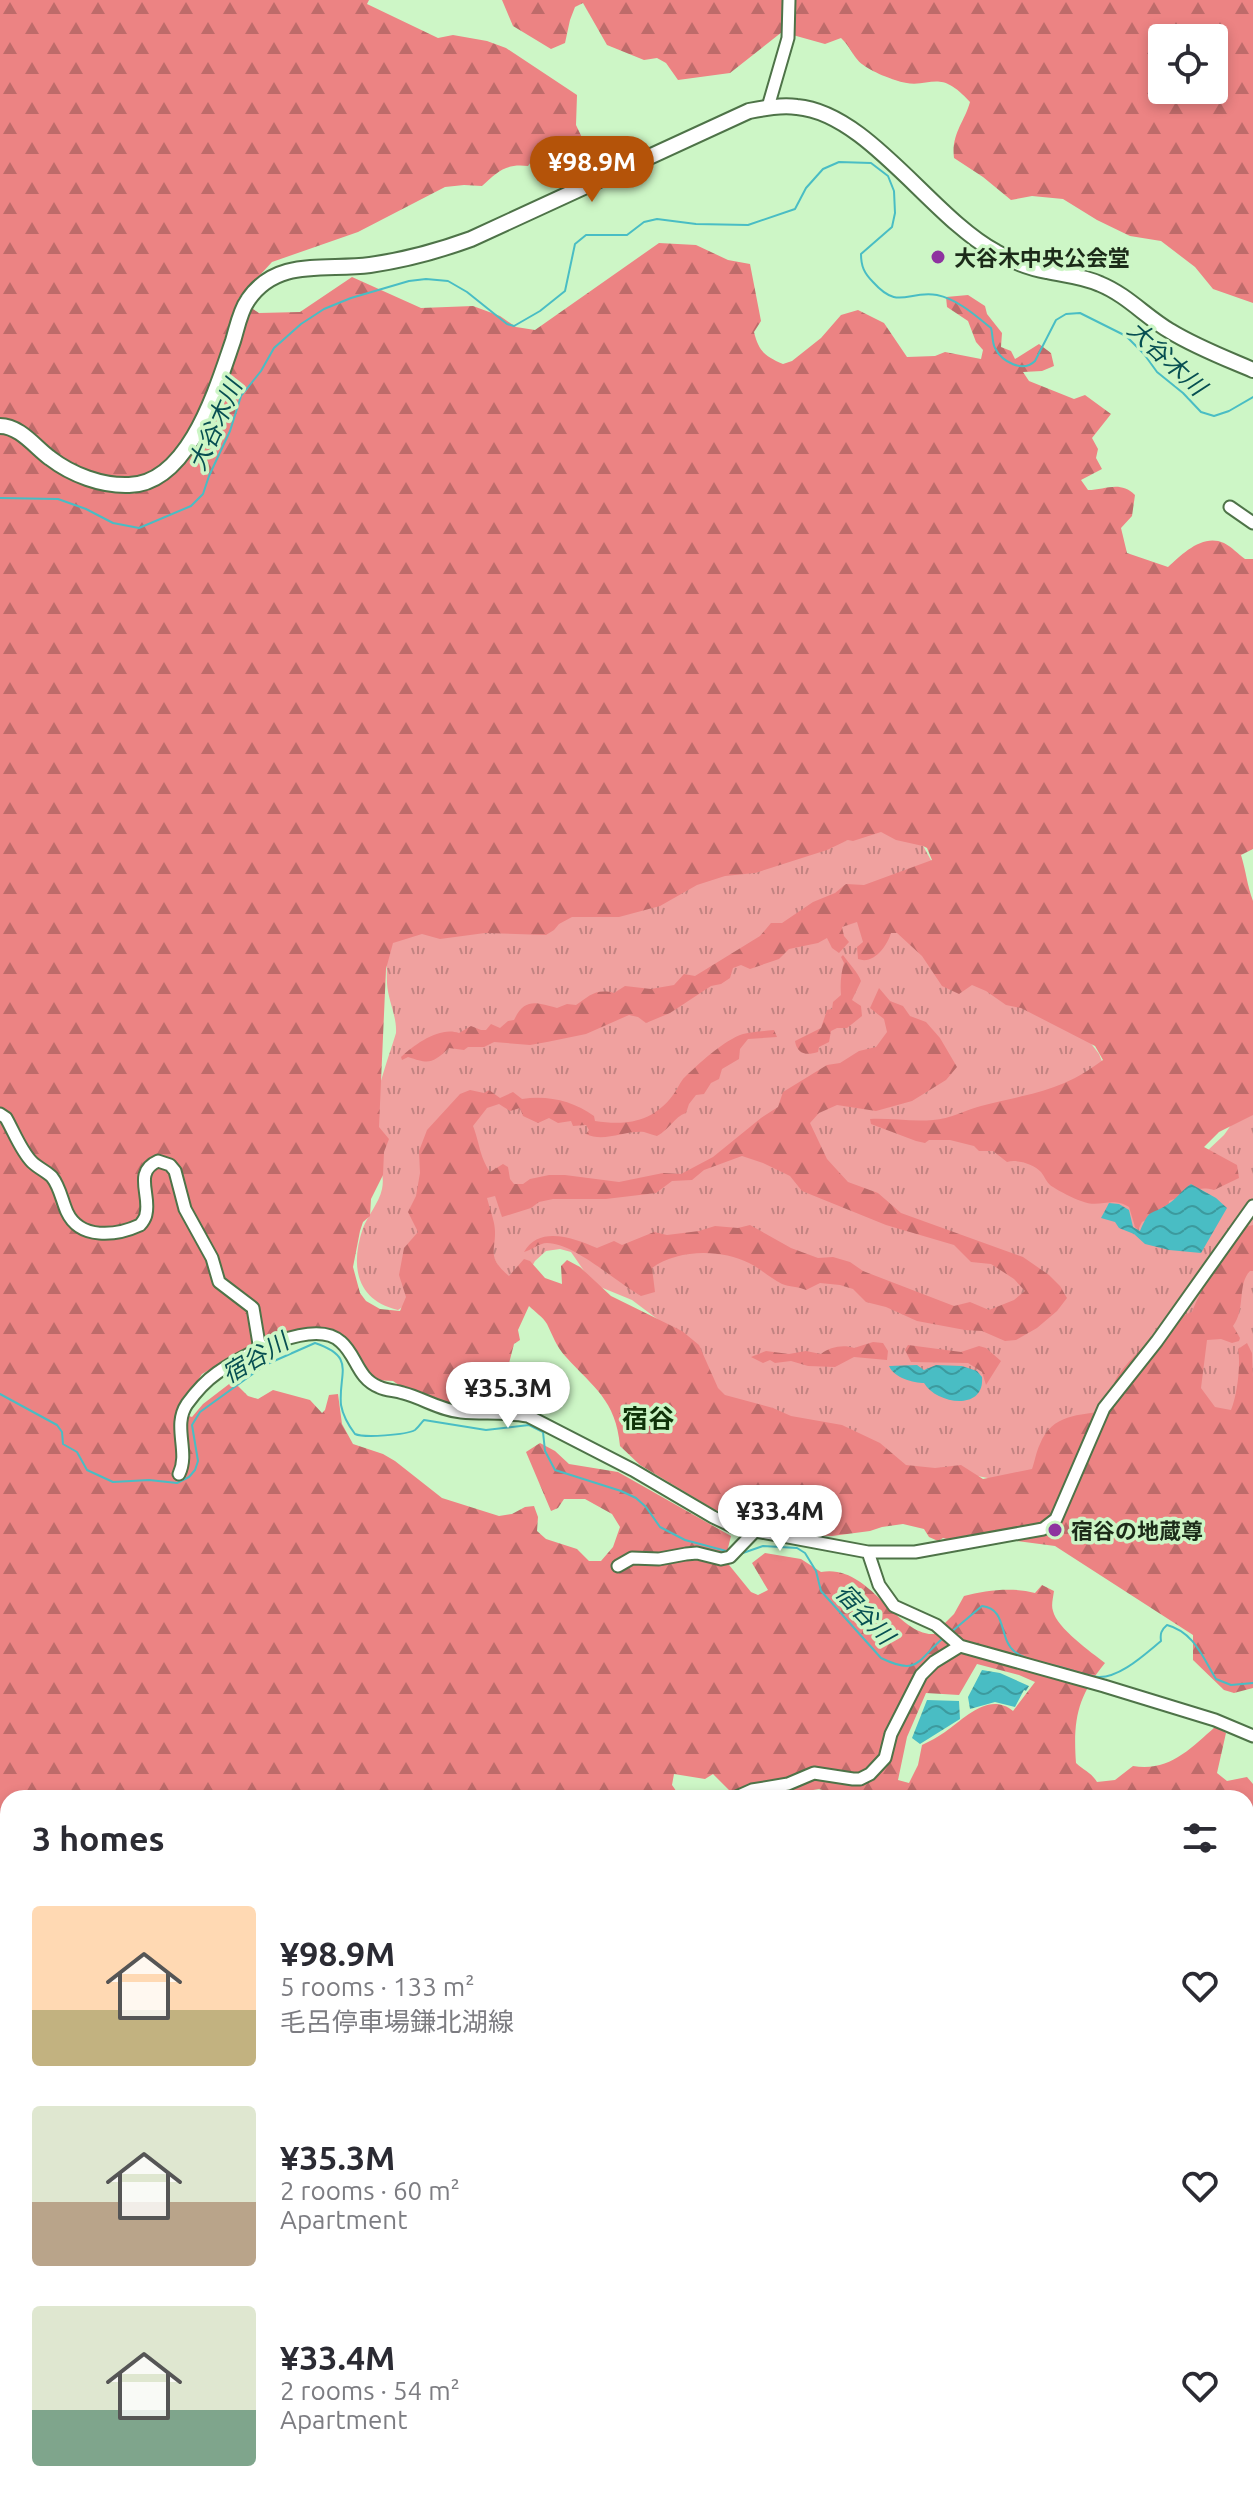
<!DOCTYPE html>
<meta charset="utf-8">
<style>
body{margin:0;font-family:Ubuntu,"Noto Sans JP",sans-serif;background:#f7f7f7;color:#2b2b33;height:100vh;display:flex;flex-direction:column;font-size:30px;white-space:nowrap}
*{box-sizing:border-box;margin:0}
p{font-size:26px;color:#7c7c81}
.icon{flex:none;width:44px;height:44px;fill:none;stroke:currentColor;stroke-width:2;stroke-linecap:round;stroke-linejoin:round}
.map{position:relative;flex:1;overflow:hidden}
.panel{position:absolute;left:0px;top:1790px;width:1254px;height:712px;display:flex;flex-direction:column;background:#fff;border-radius:24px 24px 0 0;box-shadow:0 4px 12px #0003}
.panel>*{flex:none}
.controls{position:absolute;left:1148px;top:24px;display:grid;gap:16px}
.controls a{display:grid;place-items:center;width:80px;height:80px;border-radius:8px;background:#fff;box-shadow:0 4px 12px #0003;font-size:40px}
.price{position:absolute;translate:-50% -68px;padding:0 18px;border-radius:28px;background:#fff;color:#222;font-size:26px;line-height:52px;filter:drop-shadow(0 2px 4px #0008)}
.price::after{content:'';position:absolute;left:50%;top:48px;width:24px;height:18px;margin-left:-12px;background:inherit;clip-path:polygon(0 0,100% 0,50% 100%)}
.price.on{background:#b45309;color:#fff}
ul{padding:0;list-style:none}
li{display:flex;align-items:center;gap:24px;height:200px;padding:0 32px}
li span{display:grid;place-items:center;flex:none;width:224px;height:160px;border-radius:8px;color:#555}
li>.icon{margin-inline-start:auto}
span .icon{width:96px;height:96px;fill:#fffc;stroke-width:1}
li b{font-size:34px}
h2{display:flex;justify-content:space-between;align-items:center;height:96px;padding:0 32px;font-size:34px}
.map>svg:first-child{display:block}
</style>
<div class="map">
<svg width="1253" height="2502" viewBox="0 0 1253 2502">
<defs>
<pattern id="grass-tufts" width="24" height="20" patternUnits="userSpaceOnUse" patternTransform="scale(2)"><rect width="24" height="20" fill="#f0a19f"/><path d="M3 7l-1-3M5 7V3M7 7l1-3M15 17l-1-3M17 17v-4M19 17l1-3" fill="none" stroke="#c28381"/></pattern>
<pattern id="forest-firs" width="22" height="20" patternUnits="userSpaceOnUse" patternTransform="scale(2)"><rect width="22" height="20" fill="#ec8383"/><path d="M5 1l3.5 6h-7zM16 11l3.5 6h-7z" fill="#be6b6a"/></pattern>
<pattern id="water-waves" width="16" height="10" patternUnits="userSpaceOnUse" patternTransform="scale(2)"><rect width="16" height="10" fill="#49bdc4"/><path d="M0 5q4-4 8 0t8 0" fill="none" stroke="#3c9a9e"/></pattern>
</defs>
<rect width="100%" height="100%" fill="#cdf6c6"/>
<!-- grass -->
<path fill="url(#grass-tufts)" d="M 874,830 L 921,842 L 938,873 L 1001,924 L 1099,1054 L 1124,1115 L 1206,1152 L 1224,1135 L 1248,1101 L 1253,1100 L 1253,1446 L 1009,1482 L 956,1472 L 920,1472 L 730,1401 L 720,1394 L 697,1349 L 632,1300 L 593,1284 L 571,1252 L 560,1249 L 546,1251 L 535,1261 L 524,1281 L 507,1282 L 490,1251 L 398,1310 C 356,1300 350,1266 363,1228 C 368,1215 379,1203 382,1189 C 386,1171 374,1148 374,1129 C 373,1097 387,1063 396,1033 C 397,1016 388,1001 387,983 C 386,956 389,928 390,901 L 812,850 L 845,841 Z
M 635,2494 L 798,2494 L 808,2502 L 637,2502 Z"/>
<!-- forest -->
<path fill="url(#forest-firs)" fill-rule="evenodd" d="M 0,0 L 369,0 L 367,4 L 438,38 L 453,35 L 487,41 L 506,48 L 577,95 L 576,125 L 586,146 L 588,158 L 579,166 L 569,166 L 558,152 L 544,145 L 528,166 C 506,163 497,172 482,186 L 464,185 L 445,187 L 358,232 L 272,262 L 238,299 L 259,313 L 300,312 L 352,277 L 421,308 L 473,306 L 500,316 L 516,327 L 535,330 L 659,243 L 696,245 L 728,260 L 750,264 L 761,321 L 754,332 C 759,352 765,356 783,364 L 792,361 L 821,338 L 841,315 L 858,310 L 884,323 L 907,357 L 935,356 L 945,352 L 981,359 L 983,350 L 976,342 L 968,321 L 947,307 L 946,297 L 968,295 L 985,306 L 987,314 L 1002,333 L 1001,347 L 1011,351 L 1015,359 L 1039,344 L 1051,353 L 1054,366 L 1042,371 L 1023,372 L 1029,381 L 1074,399 L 1085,395 L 1111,414 L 1092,438 L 1098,449 L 1096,458 L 1102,469 L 1081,480 L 1088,490 C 1105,490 1120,480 1135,495 L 1132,516 L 1121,528 L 1127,553 L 1168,567 C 1182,554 1203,533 1224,543 C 1232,547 1238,554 1245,559 L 1253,559 L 1253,849 L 1241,855 C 1246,871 1247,885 1253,901 L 1253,1115 L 1219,1132 L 1204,1147 L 1237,1165 L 1239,1178 L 1214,1190 C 1198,1186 1195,1191 1182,1197 C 1178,1199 1173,1199 1169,1201 L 1168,1210 L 1142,1222 L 1138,1230 L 1135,1227 L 1129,1207 C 1111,1196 1100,1209 1081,1201 C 1072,1198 1061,1192 1053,1187 C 1047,1184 1045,1177 1041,1172 C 1034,1164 1017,1159 1007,1162 L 993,1151 L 979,1151 L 974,1146 L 950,1140 L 929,1140 L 925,1143 L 916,1141 L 871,1124 L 870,1119 C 891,1118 912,1122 933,1120 C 950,1119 965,1110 981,1106 C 1030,1093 1059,1093 1103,1060 L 1095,1046 L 1021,1008 L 1006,1005 L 986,991 L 972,985 L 959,994 L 942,986 L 922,956 L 897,933 L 891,933 C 887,946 874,965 858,959 L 857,947 L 863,942 L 857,922 L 842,927 L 844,936 L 849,942 L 839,953 L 832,948 L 827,938 L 818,943 L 789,949 L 779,959 L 750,969 L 741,965 L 733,968 L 730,978 L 721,984 L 711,986 L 670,1013 L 646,1023 L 638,1017 L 629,1015 L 586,1034 L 547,1042 L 530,1045 L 494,1042 L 484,1047 L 468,1047 L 464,1050 L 449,1048 C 432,1064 429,1064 408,1057 L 402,1060 L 401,1057 C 415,1044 440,1026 459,1033 L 471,1026 L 481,1030 L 486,1030 L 491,1024 L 500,1028 L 508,1021 L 514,1020 C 525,997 537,1003 557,1008 L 567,1004 L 576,1005 C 589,996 596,988 614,993 L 625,986 L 651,989 L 674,985 L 684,974 L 695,976 L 760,936 L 771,923 L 782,923 L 813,902 L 835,893 L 846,884 L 864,885 L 932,860 L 927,848 L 923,846 L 896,840 L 881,832 L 853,841 L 848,840 L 827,850 L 755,873 L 725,876 L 697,885 L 660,906 L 619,917 L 572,917 L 559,924 L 554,930 L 546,935 L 485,933 L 440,939 L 422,934 L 393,943 L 386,969 L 379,1127 L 389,1139 L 384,1152 L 383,1175 L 371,1199 L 370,1216 L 363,1222 L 360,1231 L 353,1267 L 360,1293 L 366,1301 L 380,1309 L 400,1311 L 406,1297 L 399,1275 L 404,1248 L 418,1232 L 408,1212 L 416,1196 L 420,1173 L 419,1151 L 427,1130 L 460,1094 L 470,1090 L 484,1093 L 489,1090 L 500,1098 L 513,1092 L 522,1099 C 548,1095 573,1101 594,1116 L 595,1121 C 626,1126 653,1122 673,1095 C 677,1090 679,1084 683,1079 C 697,1065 724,1040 743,1034 C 752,1032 764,1031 774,1030 L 777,1037 L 748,1039 L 740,1049 L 739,1059 L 722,1069 L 719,1079 L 711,1083 L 704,1094 L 696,1095 L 689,1104 L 686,1113 C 674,1117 670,1129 657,1136 C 652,1135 648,1133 644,1132 C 625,1130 604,1143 586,1134 L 589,1130 L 586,1125 L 573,1126 L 571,1121 L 558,1123 L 549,1118 L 538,1123 L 523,1116 L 520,1108 L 510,1111 L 499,1104 L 487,1108 L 473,1126 C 480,1144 479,1155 490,1172 L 503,1164 L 508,1167 L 510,1179 L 514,1184 L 523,1184 L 530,1179 L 549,1175 L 565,1175 L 619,1182 L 663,1173 L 681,1174 L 713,1157 L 761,1118 L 778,1107 L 783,1092 L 827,1065 L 840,1063 L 859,1051 L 876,1047 L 887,1032 L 884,1019 L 870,1008 L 879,988 L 890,1001 L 903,1006 L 910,1016 L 926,1022 L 940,1038 L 957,1067 L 946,1080 L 912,1101 L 876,1111 L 837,1105 L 819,1113 L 810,1123 L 827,1159 L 848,1182 L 878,1193 L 901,1213 L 1023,1257 L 1049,1275 L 1060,1286 L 1067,1298 L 1057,1311 L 1037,1328 L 1016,1340 L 1005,1341 L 982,1331 L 965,1330 L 917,1321 L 886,1307 L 866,1302 L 853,1289 L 840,1285 L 820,1283 L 806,1290 C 797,1286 790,1287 782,1284 C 770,1278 761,1269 749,1263 C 721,1249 678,1249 652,1268 L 655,1292 L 641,1296 C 616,1282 574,1243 547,1243 C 539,1243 532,1250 524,1252 C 539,1225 574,1238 597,1248 L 614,1241 L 622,1245 L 654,1232 L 667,1235 L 699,1231 L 715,1226 L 738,1228 L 750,1225 L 791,1248 L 818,1258 L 833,1257 L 850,1262 L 863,1271 L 954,1306 L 970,1302 L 989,1310 L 1014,1300 L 1025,1291 L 1014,1279 L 991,1264 L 971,1262 L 954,1245 L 886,1225 L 802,1191 L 790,1176 L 763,1163 L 742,1156 L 704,1170 L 692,1180 L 672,1181 L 656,1193 L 606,1199 L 553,1199 L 539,1202 L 531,1208 L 502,1217 L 495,1196 L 487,1198 C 489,1206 492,1214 494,1223 C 499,1249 483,1254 509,1276 L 524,1259 L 530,1261 L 545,1278 L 562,1284 L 561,1266 L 567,1260 L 580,1267 L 611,1296 L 682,1331 L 699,1345 L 718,1388 L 725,1395 L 773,1408 L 791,1416 L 842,1425 L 880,1443 L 906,1465 L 935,1468 L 961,1465 L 983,1479 L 1032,1469 C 1035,1461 1036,1452 1040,1444 C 1052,1414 1079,1415 1106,1411 C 1110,1400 1112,1383 1119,1374 C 1133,1355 1170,1318 1192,1312 C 1206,1276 1224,1258 1244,1227 L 1253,1225 L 1253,1271 L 1250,1271 C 1237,1284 1246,1309 1233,1326 L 1240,1338 L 1239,1341 L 1232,1343 L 1221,1339 L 1207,1340 L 1201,1388 L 1215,1407 L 1231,1410 C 1237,1396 1241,1365 1238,1349 L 1247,1343 L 1252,1353 L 1253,1378 L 1253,1688 L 1234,1693 L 1224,1690 L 1193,1660 L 1193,1635 L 1055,1546 L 1017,1541 L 995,1532 L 954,1541 L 943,1538 L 938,1541 L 929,1537 L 924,1529 L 903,1524 L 882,1527 L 870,1531 L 832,1536 L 809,1535 L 715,1510 L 640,1465 L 620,1446 C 616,1400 593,1387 566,1357 C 556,1346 553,1336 547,1324 C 543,1317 535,1312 529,1306 L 518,1330 L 520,1340 L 514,1344 L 499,1402 L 493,1407 L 464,1404 L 448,1406 L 403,1388 L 393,1381 L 376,1380 L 364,1370 L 356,1355 L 341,1335 L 317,1327 L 248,1347 L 202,1374 L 177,1412 L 192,1417 L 203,1404 L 233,1381 L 248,1396 L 258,1399 L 273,1390 L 310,1400 L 322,1413 L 325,1410 L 329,1395 L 338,1394 L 342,1424 L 353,1444 L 383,1454 L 395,1461 L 442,1498 L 499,1516 L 512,1514 L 525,1507 L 534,1506 L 538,1517 L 537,1531 L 546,1539 L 577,1549 L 589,1561 L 601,1561 L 613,1547 L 620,1527 L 612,1514 L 585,1499 L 564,1499 L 558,1508 L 551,1511 L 526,1452 L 540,1443 L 555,1451 L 569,1464 L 618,1472 L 731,1536 L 725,1560 L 751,1592 L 758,1595 L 768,1590 L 752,1563 L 765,1553 L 801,1559 L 821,1572 C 870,1563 896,1636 934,1634 L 954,1614 L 964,1596 C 986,1590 1013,1587 1035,1593 L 1042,1585 L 1054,1591 C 1053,1598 1051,1606 1053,1611 C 1057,1628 1091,1652 1105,1663 C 1077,1697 1073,1720 1076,1763 C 1083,1770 1092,1773 1097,1782 L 1115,1780 L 1133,1766 C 1169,1772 1190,1749 1215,1727 L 1226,1733 L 1217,1773 L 1227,1781 L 1247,1777 L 1253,1784 L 1253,2502 L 791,2502 L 784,2494 L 1246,2494 L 1246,1798 L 848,1798 L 819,1789 L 766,1798 L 753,1798 L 730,1791 L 713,1774 L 705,1779 L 674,1774 L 672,1785 L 681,1798 L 8,1798 L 8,2494 L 630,2494 L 631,2502 L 0,2502 ZM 977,1664 L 1019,1675 L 1035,1682 L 1013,1711 C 989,1691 964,1719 945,1732 C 938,1737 930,1741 922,1745 L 918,1765 L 909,1783 L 898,1780 L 907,1737 L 926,1693 L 959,1695 Z
M 502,0 L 1253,0 L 1253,303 L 1213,289 L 1195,267 L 1161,241 L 1130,236 L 1097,220 L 1063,199 L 1032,196 L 1011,200 L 983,177 L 954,158 C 951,134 964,123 970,102 C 936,64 930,93 895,80 C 883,76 863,68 856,58 C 851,51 848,45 841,38 L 825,44 L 782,32 L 730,73 L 678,80 L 666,63 L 657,58 L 644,60 L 607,45 L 583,3 L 575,7 L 570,20 L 565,43 L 551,49 L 513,26 ZM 1162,38 L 1214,38 L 1214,90 L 1162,90 Z
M 843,955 C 849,964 858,972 861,981 L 852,1000 L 861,1006 L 862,1016 L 847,1028 L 837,1028 L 831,1031 L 829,1042 L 819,1047 L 818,1052 C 806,1056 797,1054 795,1041 L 821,1028 L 827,1010 L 832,1009 L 833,1002 L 841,995 C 840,984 841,973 844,963 L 841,957 Z
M 873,1342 L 883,1343 L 888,1351 L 887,1360 L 854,1357 L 835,1367 L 808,1366 L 791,1361 L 775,1363 L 770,1360 L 763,1363 L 751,1357 L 766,1351 L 789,1354 L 806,1351 L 821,1354 C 829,1347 844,1344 854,1348 Z
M 908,1345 L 961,1352 L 979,1346 L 986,1348 L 1001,1361 L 986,1385 L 982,1372 L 968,1363 L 911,1362 L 905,1350 Z"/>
<!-- water -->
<path fill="url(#water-waves)" d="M 1191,1184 L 1216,1198 L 1227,1208 L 1201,1253 L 1169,1250 L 1145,1244 L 1134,1234 L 1119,1228 L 1115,1222 L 1101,1218 L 1109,1203 L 1119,1204 L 1129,1210 L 1133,1227 L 1140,1231 C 1151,1205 1151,1217 1171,1202 C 1178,1197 1183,1189 1191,1184 Z
M 917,1365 L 924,1370 L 936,1365 L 962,1366 L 977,1371 L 982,1377 C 985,1412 936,1404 924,1383 C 914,1383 894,1378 889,1366 Z
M 982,1670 L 1000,1673 L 1029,1686 L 1026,1691 L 1024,1690 L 1015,1707 L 995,1702 L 970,1709 L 968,1697 Z
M 927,1700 L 959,1701 L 960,1719 L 920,1744 L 912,1738 Z"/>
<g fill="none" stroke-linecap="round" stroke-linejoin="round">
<!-- stream -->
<path stroke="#49bdc4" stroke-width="2" d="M 0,498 L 58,499 L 86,509 L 113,523 L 139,528 L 191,506 L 203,494 L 209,476 L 230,431 L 241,396 L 261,371 L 274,348 L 301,324 L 324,309 L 351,298 L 409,281 L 426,279 L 448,281 L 467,292 L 507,324 L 514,326 L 540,311 L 565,291 L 575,244 L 586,235 L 627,235 L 644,222 L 657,219 L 696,224 L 748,225 L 795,209 L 806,188 L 823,169 L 839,162 L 871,163 L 888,176 L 894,191 L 895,213 L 892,227 L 861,254 C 861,266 864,273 873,282 C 899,311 907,290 937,295 C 957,299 975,315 991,328 C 993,335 992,342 995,348 C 1002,362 1023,373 1035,361 L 1056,320 L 1066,314 L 1080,313 L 1126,336 L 1144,354 L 1157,372 L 1183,393 L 1201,412 L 1214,416 L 1229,411 L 1253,397
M 0,1394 L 57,1425 L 62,1432 L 63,1444 L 77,1452 L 87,1470 L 113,1482 L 149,1480 L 177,1483 L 189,1477 L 195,1470 L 198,1461 L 192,1425 L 200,1412 L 265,1365 L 315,1343 C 357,1357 338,1373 341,1405 C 343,1416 349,1426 355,1434 C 364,1438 406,1435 415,1430 C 418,1428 421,1423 424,1420 L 486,1430 L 529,1425 L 543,1432 L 545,1451 L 555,1470 L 621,1491 L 636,1498 L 646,1507 L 660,1527 L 685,1540 L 730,1552
M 740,1554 L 763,1546 L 797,1548 L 805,1553 L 816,1571 L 821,1591 L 881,1658 C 918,1676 917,1661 942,1639
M 950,1633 L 982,1606 C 1008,1609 998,1639 1015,1652 C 1026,1660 1043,1663 1056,1666 C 1069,1669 1085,1676 1098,1677 C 1120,1678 1145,1654 1161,1641 C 1160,1634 1161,1630 1167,1625 C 1194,1632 1203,1658 1216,1679 L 1231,1685 L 1253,1683
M 626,2494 L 635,2502
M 404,2502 L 420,2494"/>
<!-- minor casing -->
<g stroke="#4e7348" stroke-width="15">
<path id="minor" d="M 768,107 L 788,38 L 789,0
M 1230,507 L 1253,523
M 0,1114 L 6,1118 C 14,1132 21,1151 32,1162 C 38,1168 46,1171 52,1177 C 60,1187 62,1201 67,1212 C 80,1240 116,1236 140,1225 C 142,1223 146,1217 146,1214 C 151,1195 133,1172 158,1161 L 170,1165 L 175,1171 L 185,1209 L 212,1258 L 219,1282 L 253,1308 L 260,1350
M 179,1474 C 190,1452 172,1426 187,1404 C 195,1393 207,1380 217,1373 C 242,1355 315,1317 341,1342 C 357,1356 357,1378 379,1387 C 387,1391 395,1390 403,1393 C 423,1398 439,1410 461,1412 C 483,1414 505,1412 528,1416 L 633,1470 L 713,1517 L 734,1527 L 868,1552 L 915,1552 L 1043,1529 L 1056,1519 L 1104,1408 L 1157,1341 L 1253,1206
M 868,1552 L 879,1585 L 894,1606 L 936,1625 L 960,1646 L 1104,1686 L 1215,1720 L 1253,1736
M 618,1566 L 632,1558 L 659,1559 L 686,1554 L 697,1553 L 721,1559 L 730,1557 L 756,1530
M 734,1798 L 752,1790 L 788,1784 L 814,1773 L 853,1779 L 860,1779 L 870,1774 L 885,1758 L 891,1734 L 921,1675 L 934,1662 L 960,1646
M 831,2494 L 846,2502"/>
</g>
<!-- major casing -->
<g stroke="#4e7348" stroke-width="18">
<path id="major" d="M 0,426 C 20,426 35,447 50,458 C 72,475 102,486 129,485 C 189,484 217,387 233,341 C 237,328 240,311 248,300 C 277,257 326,271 370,265 C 405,260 438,251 471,239 L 749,111 C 765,108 781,105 797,107 C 868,113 932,218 996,252 C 1012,261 1029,268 1047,271 C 1065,275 1083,276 1100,284 C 1127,295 1146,317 1170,331 C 1196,347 1225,358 1253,370"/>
</g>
<!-- minor -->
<use href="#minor" stroke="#fff" stroke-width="11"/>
<!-- major -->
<use href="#major" stroke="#fff" stroke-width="14"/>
</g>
<!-- markers -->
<g fill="#8e339f" stroke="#cdf6c6" stroke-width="3">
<circle cx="938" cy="257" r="8"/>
<circle cx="1055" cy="1530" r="8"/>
</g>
<g text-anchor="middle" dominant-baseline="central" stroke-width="7" stroke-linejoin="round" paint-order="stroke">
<!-- poi labels -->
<g font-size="22" font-weight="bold" fill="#1c2b19" stroke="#cdf6c6" text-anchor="start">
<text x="954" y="257">大谷木中央公会堂</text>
<text x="1071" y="1530">宿谷の地蔵尊</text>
</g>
<!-- water labels -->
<g font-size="24" font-style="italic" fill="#074f52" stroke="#cdf6c6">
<text transform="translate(1167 358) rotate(43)">大谷木川</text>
<text transform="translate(215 425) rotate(-66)">大谷木川</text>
<text transform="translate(255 1358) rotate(-31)">宿谷川</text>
<text transform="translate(865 1614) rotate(47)">宿谷川</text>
</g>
<!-- quarter labels -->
<g font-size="26" font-weight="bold" fill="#0f3209" stroke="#cdf6c6">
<text x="648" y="1418">宿谷</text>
</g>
</g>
</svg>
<div class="controls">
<a><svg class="icon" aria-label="locate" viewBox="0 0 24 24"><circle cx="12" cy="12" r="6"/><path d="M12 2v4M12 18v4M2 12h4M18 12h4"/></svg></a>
</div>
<b class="price on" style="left:592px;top:204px">¥98.9M</b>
<b class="price" style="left:508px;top:1430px">¥35.3M</b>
<b class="price" style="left:780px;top:1553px">¥33.4M</b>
<section class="panel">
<h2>3 homes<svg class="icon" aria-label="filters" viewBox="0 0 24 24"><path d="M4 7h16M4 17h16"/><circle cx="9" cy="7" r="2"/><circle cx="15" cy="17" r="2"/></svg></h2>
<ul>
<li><span style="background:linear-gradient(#ffd9b3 65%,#c2b280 0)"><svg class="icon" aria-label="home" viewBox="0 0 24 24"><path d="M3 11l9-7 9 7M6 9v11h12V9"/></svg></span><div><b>¥98.9M</b><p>5 rooms · 133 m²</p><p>毛呂停車場鎌北湖線</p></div><svg class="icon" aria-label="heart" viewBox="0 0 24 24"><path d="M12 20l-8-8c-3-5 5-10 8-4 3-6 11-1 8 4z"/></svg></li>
<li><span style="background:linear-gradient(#dfe7d0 60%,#b9a48a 0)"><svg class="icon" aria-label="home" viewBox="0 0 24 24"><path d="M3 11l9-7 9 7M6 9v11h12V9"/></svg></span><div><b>¥35.3M</b><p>2 rooms · 60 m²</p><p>Apartment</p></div><svg class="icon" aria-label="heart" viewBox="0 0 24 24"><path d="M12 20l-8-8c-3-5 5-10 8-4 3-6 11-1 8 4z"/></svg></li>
<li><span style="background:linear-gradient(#dfe7d0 65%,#7fa58c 0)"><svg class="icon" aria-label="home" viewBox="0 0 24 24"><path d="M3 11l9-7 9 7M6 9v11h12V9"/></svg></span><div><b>¥33.4M</b><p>2 rooms · 54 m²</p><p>Apartment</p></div><svg class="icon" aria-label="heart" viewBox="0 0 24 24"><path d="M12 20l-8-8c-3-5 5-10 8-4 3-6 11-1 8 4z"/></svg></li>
</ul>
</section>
</div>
